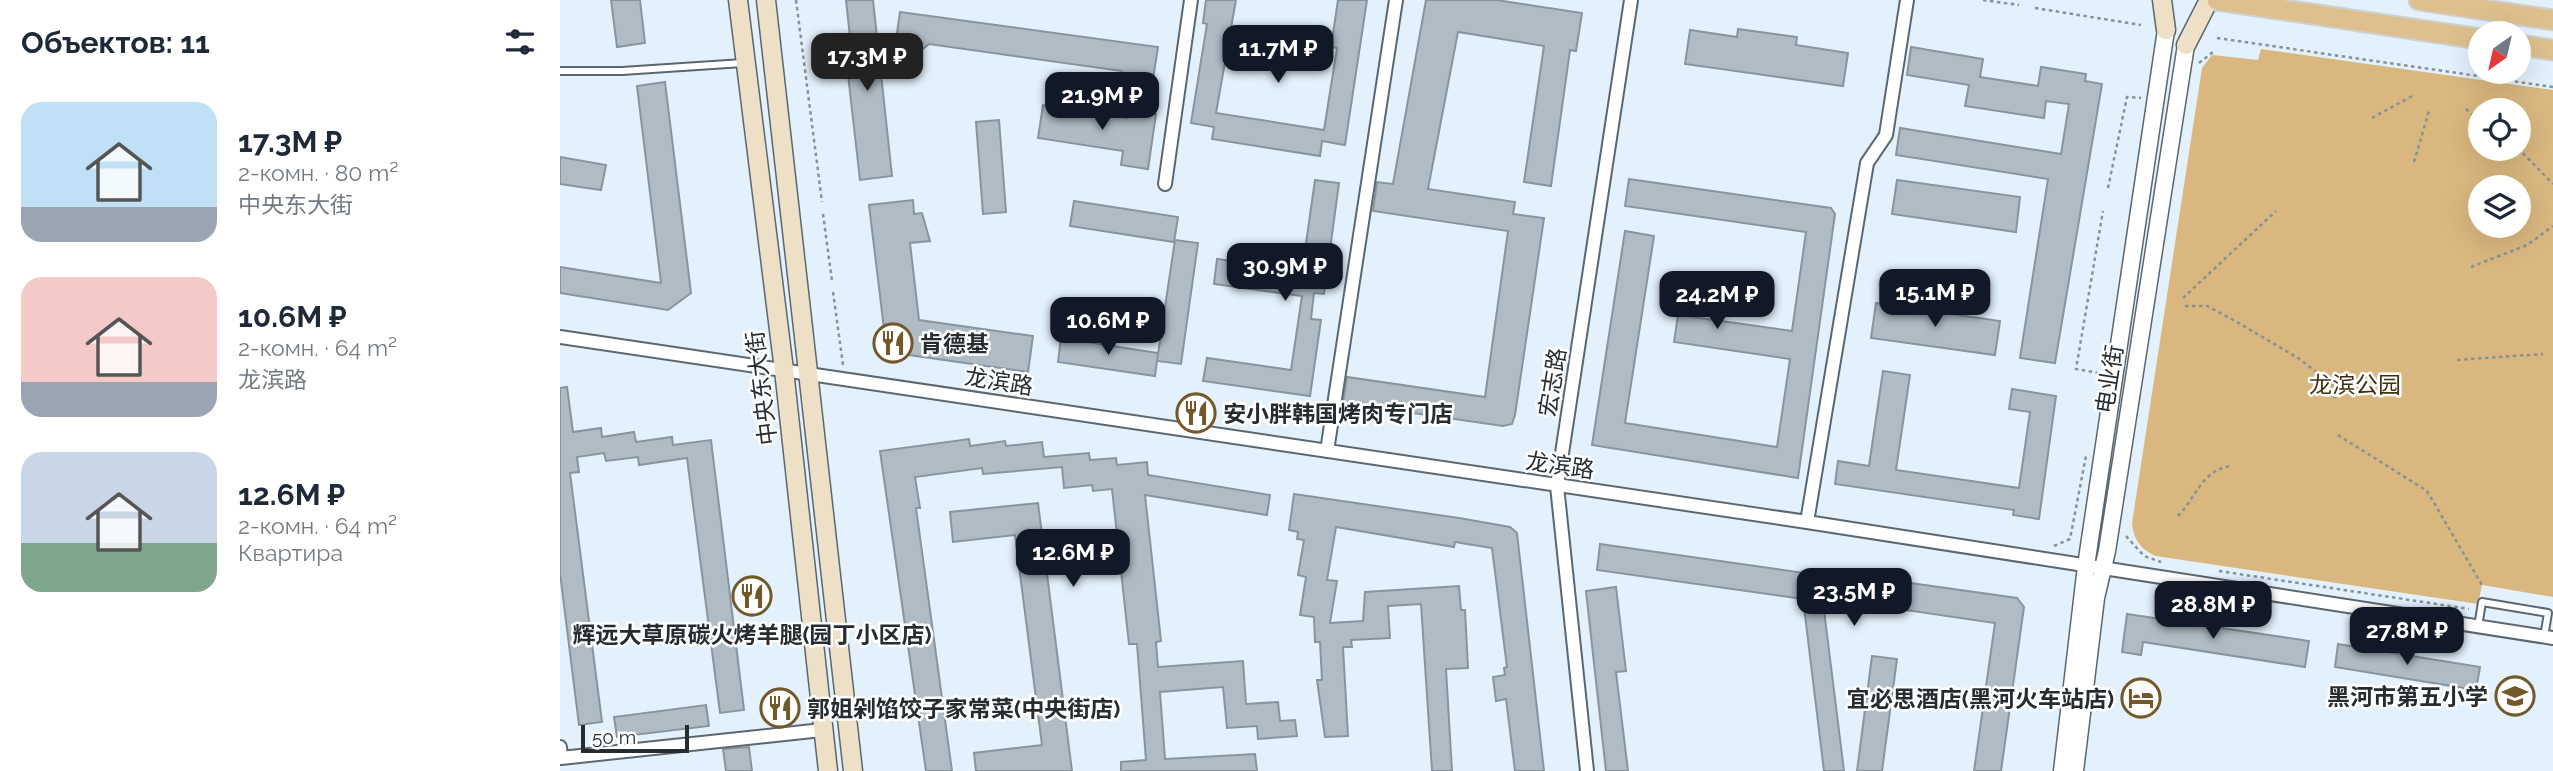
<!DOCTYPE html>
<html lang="ru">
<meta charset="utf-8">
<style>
body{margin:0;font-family:Raleway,"Noto Sans SC",sans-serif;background:#f2f2f3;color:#1f2937;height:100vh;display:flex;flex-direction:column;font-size:26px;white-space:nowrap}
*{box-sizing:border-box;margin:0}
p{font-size:23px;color:#747a83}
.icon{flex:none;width:38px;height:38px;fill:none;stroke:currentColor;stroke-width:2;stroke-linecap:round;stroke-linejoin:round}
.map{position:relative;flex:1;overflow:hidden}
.details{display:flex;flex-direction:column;background:#fff;width:560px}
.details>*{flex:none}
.needle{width:46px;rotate:214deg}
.fabs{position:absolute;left:1908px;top:21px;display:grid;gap:14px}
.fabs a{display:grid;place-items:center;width:63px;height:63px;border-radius:50%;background:#fff;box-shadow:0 7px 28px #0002;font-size:35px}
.scale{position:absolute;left:21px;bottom:18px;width:108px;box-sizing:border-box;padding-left:7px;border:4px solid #262c30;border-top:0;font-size:19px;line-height:24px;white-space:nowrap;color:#262c30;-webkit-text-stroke:5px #fff;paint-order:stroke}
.price{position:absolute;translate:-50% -60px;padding:0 16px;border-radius:14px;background:#111827;color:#fff;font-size:23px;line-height:46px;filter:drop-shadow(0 2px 4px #0008)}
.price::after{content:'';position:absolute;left:50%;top:42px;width:21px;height:16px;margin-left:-10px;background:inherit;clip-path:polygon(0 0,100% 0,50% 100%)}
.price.selected{background:#222;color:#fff}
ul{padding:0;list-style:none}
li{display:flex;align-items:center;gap:21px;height:175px;padding:0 21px}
li span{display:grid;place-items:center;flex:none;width:196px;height:140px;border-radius:21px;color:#555}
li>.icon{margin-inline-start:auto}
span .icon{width:84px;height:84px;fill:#fffc;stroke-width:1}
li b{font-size:30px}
h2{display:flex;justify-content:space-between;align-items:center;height:84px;padding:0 21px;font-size:30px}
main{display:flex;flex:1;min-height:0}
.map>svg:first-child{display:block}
</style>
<main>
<section class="details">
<h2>Объектов: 11<svg class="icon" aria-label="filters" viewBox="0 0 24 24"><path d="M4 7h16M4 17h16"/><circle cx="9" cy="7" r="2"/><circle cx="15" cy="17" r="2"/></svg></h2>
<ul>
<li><span style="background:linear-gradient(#bfe0f5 75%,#9aa5b1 0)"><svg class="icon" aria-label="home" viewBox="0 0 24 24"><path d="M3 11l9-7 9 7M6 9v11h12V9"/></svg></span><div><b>17.3M ₽</b><p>2-комн. · 80 m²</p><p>中央东大街</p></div></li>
<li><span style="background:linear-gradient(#f6c9c9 75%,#9aa5b1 0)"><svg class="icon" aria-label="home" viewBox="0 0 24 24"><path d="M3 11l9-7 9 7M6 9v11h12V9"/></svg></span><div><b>10.6M ₽</b><p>2-комн. · 64 m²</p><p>龙滨路</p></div></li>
<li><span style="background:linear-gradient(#c9d6e8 65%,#7fa58c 0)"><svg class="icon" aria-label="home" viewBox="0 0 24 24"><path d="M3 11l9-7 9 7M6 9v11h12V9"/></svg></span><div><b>12.6M ₽</b><p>2-комн. · 64 m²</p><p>Квартира</p></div></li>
</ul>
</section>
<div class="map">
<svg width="1993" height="771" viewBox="0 0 1993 771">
<rect width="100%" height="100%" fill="#e3f1fc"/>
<!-- green -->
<path fill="#dab77f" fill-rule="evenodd" d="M 1701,49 L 1993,90 L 1993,597 L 1922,585 L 1918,604 L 1596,556 C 1581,550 1573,539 1572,523 L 1642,68 L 1652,55 L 1698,60 ZM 1920,110 L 1958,110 L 1958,149 L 1920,149 ZM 1920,187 L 1958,187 L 1958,226 L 1920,226 Z"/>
<!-- building -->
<path fill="#afbcc6" stroke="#88949e" stroke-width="2" d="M 51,0 L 80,0 L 85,43 L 57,47 Z
M 286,0 L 313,0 L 332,176 L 300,180 L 287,66 L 293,65 Z
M 646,0 L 676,0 L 656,113 L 764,130 L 777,48 L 771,47 L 778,0 L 807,0 L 785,145 L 762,141 L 760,156 L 652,139 L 654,127 L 631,123 L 647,24 L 643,23 Z
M 866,0 L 936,0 L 1022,13 L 1016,51 L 1010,50 L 991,186 L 964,182 L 984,46 L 898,32 L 868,189 L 955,202 L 953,214 L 984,218 L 955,415 L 952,424 L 943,426 L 783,403 L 787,377 L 925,397 L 948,231 L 813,211 L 817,182 L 833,184 Z
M 340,12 L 598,47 L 593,79 L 587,78 L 586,83 L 569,80 L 570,76 L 561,75 L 562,71 L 369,44 L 363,49 L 341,46 L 342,40 L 336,40 Z
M 1178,29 L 1237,37 L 1236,45 L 1288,53 L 1283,86 L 1125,64 L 1130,30 L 1177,37 Z
M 1351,47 L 1423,59 L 1420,77 L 1478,86 L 1481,67 L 1526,74 L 1525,81 L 1542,84 L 1495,363 L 1460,358 L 1488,179 L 1336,155 L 1340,128 L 1501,154 L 1509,104 L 1486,101 L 1484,118 L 1405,106 L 1409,85 L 1347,75 Z
M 105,82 L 131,293 L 108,310 L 0,293 L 0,267 L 101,283 L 77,86 Z
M 483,105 L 567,118 L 568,110 L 596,114 L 588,169 L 561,165 L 563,151 L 478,138 Z
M 439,120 L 446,212 L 423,214 L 416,122 Z
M 0,157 L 46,165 L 41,190 L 0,184 Z
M 1069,179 L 1271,208 L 1275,214 L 1238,478 L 1032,445 L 1065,231 L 1094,236 L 1065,423 L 1217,447 L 1230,359 L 1114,342 L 1118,315 L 1232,331 L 1246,232 L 1065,206 Z
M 755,180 L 779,183 L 764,294 L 754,293 L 751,319 L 761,320 L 750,396 L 643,381 L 647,358 L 731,370 L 742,296 L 654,284 L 657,259 L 742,271 Z
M 1337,180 L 1460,197 L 1456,232 L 1332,214 Z
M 353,200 L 354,214 L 362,213 L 370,241 L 350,243 L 359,320 L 473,336 L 468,372 L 342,354 L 325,337 L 309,205 Z
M 514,201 L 618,217 L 614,242 L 510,226 Z
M 615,240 L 638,243 L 621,364 L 597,361 Z
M 1316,303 L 1440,321 L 1435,355 L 1311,338 Z
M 501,338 L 598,353 L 595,376 L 498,362 Z
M 1323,371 L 1350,375 L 1336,470 L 1459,488 L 1470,412 L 1449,409 L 1452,389 L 1496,396 L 1479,519 L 1453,515 L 1454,510 L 1275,484 L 1278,461 L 1309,466 Z
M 7,387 L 13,432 L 41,428 L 42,437 L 74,432 L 76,442 L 112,437 L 113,445 L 151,440 L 184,710 L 160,713 L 127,458 L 79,465 L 78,457 L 46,461 L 44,453 L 17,457 L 19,472 L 10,473 L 42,722 L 19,725 L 0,573 L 0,388 Z
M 409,439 L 410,446 L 445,441 L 446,446 L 482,442 L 484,457 L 529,453 L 530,460 L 556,458 L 557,465 L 587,462 L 588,475 L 710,495 L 707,515 L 585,495 L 601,641 L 596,642 L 598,667 L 683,661 L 686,704 L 718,702 L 720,721 L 735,720 L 737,736 L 698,739 L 697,726 L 667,728 L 663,687 L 600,692 L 605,759 L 695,754 L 697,771 L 561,771 L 561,762 L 586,760 L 577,644 L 569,644 L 552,489 L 533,491 L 532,485 L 504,488 L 502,467 L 423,474 L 422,468 L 355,477 L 360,508 L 356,508 L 392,771 L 366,771 L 320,451 Z
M 734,494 L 899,518 L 950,527 L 957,533 L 984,771 L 955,771 L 946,699 L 936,701 L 933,677 L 945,675 L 944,668 L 947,667 L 932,548 L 895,542 L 894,547 L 776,527 L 767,580 L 777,581 L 770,623 L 803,621 L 805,592 L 899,586 L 901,610 L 905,610 L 908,668 L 886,669 L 892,771 L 872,771 L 861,604 L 828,606 L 830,638 L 791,640 L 792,647 L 783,647 L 788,736 L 765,737 L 757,680 L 762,680 L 760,642 L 755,642 L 754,617 L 740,615 L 746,577 L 738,575 L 744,540 L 737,539 L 738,532 L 729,530 Z
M 478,503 L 512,771 L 416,771 L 414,753 L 482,745 L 455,535 L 393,542 L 390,512 Z
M 1040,544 L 1293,580 L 1293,575 L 1457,598 L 1464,607 L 1441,771 L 1414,771 L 1435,623 L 1271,599 L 1270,603 L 1263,602 L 1284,771 L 1264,771 L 1243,599 L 1037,570 Z
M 1056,587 L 1066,671 L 1056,672 L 1068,771 L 1046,771 L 1026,591 Z
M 1567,614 L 1749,641 L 1745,667 L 1583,642 L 1581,655 L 1562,652 Z
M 1778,644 L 1920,667 L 1916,690 L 1775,667 Z
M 1312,656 L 1337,659 L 1322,771 L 1297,771 Z
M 146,705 L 149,726 L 57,737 L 54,717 Z
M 189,747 L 192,771 L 166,771 L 163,749 Z"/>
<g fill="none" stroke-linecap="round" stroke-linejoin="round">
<!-- service casing -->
<g stroke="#5b6770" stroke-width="10">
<path id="service" d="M 0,71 L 62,71 L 183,63
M 1918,627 L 1922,602 L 1988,613 L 1984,637"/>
</g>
<!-- minor casing -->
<g stroke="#5b6770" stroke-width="16">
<path id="minor" d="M 605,184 L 631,0
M 0,337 L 1247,522 L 1993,638
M 767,451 L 836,0
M 1247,522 L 1307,163 L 1326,135 L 1347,0
M 0,747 L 1,758 L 262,730
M 1027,771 L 997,486 L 1071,0"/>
</g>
<!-- tertiary casing -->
<g stroke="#5b6770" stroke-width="19">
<path id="tertiary" d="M 1502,771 L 1526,566 L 1606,30
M 1515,771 L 1536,598 L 1547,551 L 1626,45"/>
</g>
<!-- secondary casing -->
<g stroke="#5b6770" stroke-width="21">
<path id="secondary" d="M 178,0 L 224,370 L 268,771
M 206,0 L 293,771
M 1602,0 L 1606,30
M 1626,45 L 1649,0"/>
</g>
<!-- primary casing -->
<g stroke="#cfd1d1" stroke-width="23">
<path id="primary" d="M 1657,0 L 1920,39
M 1859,0 L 1993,20
M 1958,45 L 1993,50"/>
</g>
<!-- path -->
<path stroke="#879199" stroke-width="2.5" stroke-dasharray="3.5 3.5" stroke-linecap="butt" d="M 236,0 L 262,202
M 1423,0 L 1459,5
M 1475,8 L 1581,25
M 1657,38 L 1993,87
M 1639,63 L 1653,52
M 1906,109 L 1920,120
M 1812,118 L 1852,96
M 1958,148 L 1993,184
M 1854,162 L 1869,111
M 1548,188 L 1567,97 L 1581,98
M 263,214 L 272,281
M 1911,267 L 1967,245 L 1993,226
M 273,292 L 283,365
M 1623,298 L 1716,211
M 1625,306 L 1647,306 L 1677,322 L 1738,358 L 1780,390
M 1897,360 L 1983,354
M 1539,373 L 1516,369 L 1543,211
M 1774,398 L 1780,390 L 1815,383
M 1778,435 L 1867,491 L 1922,585
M 1618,516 C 1636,498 1641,471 1670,466
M 1566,536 L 1584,556 L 1601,562
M 1494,546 L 1510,539 L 1526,456
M 1659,571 L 1909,609"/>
<!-- service -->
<use href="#service" stroke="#fff" stroke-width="6"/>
<!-- minor -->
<use href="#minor" stroke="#fff" stroke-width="12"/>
<!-- tertiary -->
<use href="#tertiary" stroke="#fff" stroke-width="16"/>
<!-- secondary -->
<use href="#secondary" stroke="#eee0c6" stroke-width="18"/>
<!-- primary -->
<use href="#primary" stroke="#ddc08d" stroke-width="19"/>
</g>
<!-- icons -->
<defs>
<g id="restaurant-ring" transform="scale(2.0125)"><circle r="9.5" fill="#fff" stroke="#73582a" stroke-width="1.5"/><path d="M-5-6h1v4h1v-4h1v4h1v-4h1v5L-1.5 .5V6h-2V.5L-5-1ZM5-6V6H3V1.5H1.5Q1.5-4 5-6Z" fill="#73582a"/></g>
<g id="school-ring" transform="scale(2.0125)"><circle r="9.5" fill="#fff" stroke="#73582a" stroke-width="1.5"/><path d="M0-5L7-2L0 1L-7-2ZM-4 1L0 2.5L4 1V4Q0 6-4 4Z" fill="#73582a"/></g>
<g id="hotel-ring" transform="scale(2.0125)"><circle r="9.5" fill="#fff" stroke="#73582a" stroke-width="1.5"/><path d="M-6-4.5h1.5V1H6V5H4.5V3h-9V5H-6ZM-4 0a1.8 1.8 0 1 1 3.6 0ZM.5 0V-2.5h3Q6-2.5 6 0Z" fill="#73582a"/></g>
</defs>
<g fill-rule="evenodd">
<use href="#restaurant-ring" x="333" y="343"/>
<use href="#restaurant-ring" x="636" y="413"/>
<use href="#restaurant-ring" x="192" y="596"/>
<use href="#school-ring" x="1955" y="696"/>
<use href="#hotel-ring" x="1581" y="698"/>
<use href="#restaurant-ring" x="220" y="708"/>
</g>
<g text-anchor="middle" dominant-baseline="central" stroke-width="5" stroke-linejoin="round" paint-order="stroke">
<!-- poi labels -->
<g font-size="23" font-weight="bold" fill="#262c30" stroke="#fff" text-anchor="start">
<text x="360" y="343">肯德基</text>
<text x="663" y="413">安小胖韩国烤肉专门店</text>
<text x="192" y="634" text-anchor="middle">辉远大草原碳火烤羊腿(园丁小区店)</text>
<text x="1928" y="696" text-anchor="end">黑河市第五小学</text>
<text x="1554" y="698" text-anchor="end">宜必思酒店(黑河火车站店)</text>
<text x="247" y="708">郭姐剁馅饺子家常菜(中央街店)</text>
</g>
<!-- street labels -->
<g font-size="23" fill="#262c30" stroke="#fff">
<text transform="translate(1549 379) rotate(-81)">电业街</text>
<text transform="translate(439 381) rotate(9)">龙滨路</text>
<text transform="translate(992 382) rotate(-81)">宏志路</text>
<text transform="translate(201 388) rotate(-97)">中央东大街</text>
<text transform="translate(1000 465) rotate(8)">龙滨路</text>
</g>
<!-- park labels -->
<g font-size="23" fill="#3f2e10" stroke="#fff">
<text x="1795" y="384">龙滨公园</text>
</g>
</g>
</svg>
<div class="fabs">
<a><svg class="needle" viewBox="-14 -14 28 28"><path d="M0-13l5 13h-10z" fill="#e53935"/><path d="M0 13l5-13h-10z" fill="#747a83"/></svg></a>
<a><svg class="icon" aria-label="locate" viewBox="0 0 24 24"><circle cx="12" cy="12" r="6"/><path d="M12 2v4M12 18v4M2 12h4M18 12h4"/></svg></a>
<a><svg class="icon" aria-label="layers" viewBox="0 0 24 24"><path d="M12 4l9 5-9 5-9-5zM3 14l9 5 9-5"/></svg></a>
</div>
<div class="scale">50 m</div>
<b class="price" style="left:718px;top:85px">11.7M ₽</b>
<b class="price selected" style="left:307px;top:93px">17.3M ₽</b>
<b class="price" style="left:542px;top:132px">21.9M ₽</b>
<b class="price" style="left:725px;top:303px">30.9M ₽</b>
<b class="price" style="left:1375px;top:329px">15.1M ₽</b>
<b class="price" style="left:1157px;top:331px">24.2M ₽</b>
<b class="price" style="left:548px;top:357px">10.6M ₽</b>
<b class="price" style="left:513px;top:589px">12.6M ₽</b>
<b class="price" style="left:1294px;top:628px">23.5M ₽</b>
<b class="price" style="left:1653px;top:641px">28.8M ₽</b>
<b class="price" style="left:1847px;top:667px">27.8M ₽</b>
</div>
</main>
